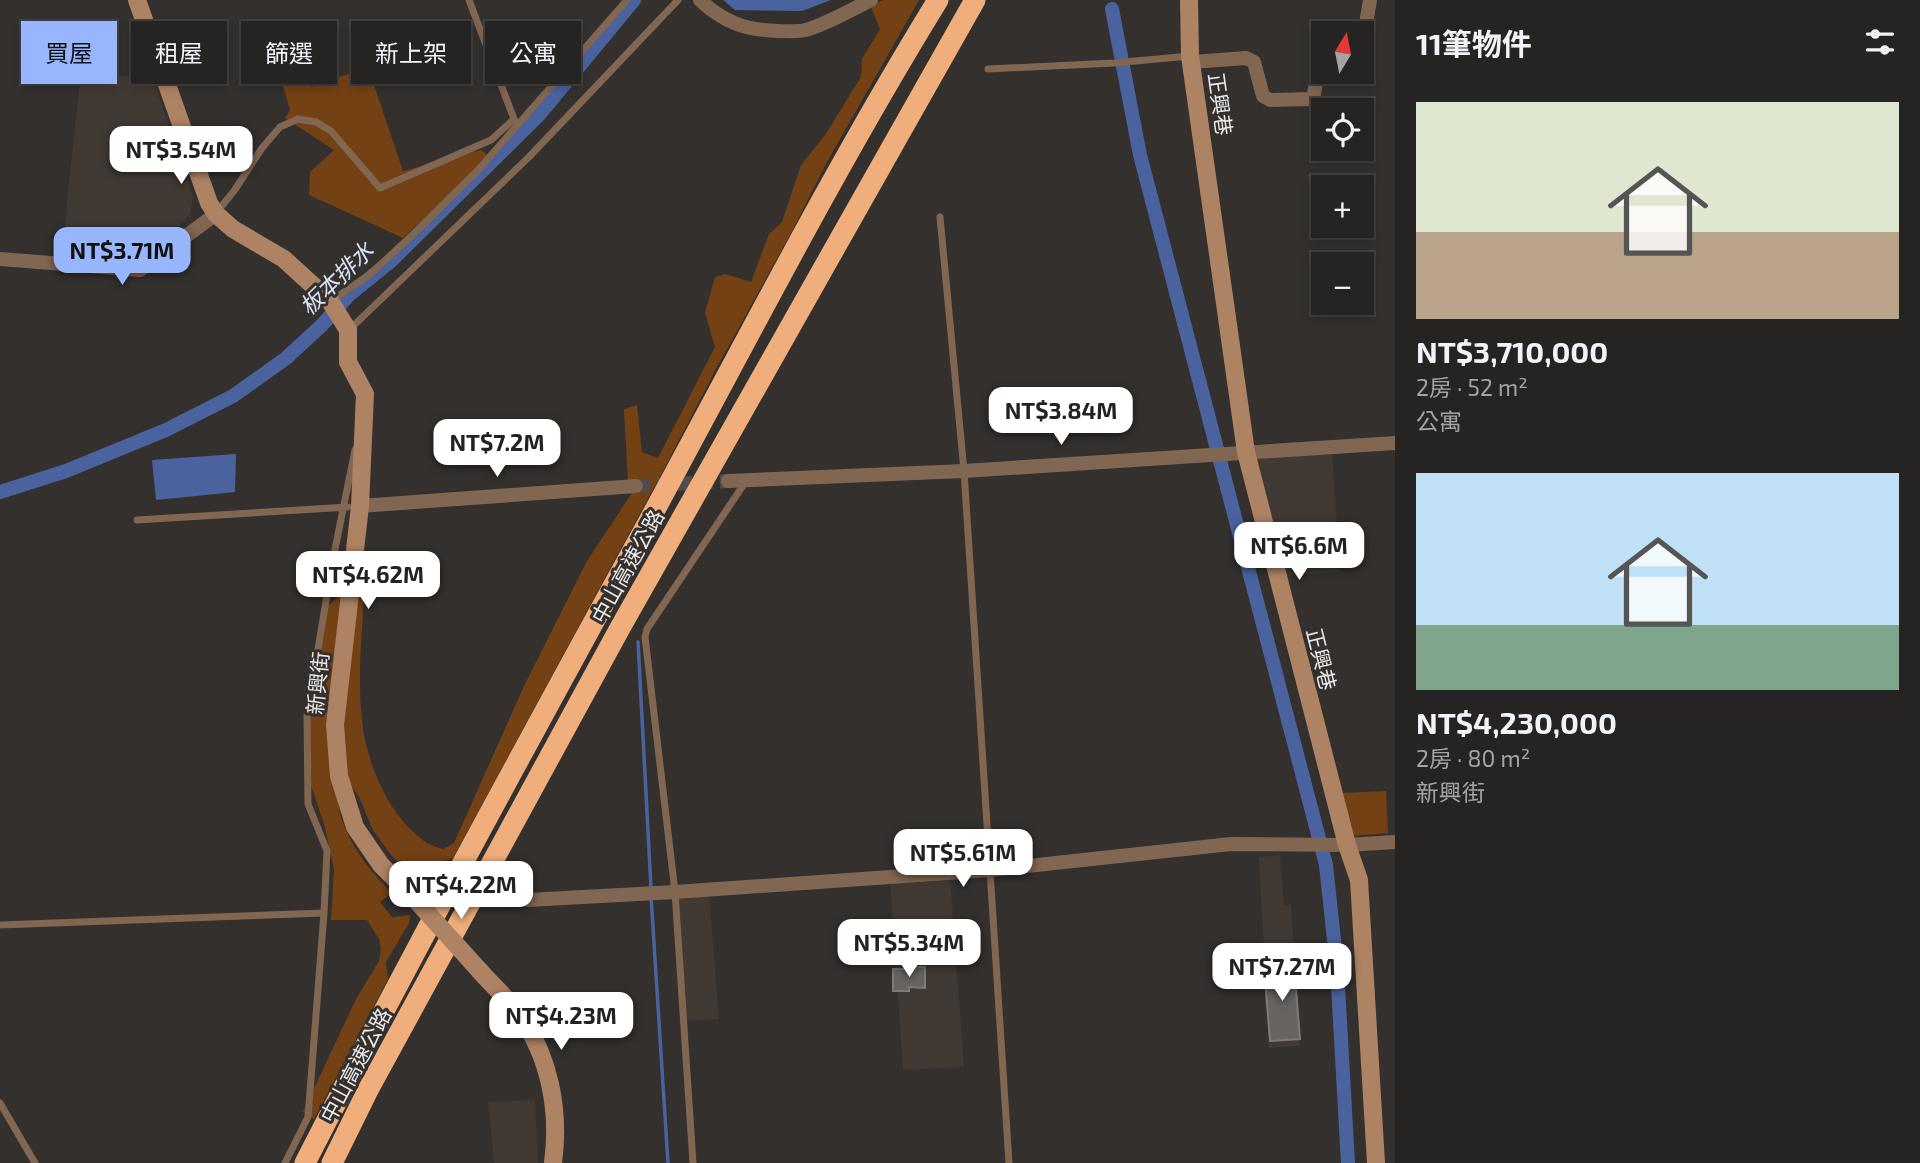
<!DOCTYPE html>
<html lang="zh-TW">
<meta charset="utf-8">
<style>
body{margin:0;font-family:"Exo 2","Noto Sans TC",sans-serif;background:#32302f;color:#f1f3f6;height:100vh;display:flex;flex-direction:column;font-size:26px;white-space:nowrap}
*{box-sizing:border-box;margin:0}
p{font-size:23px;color:#a4a4a5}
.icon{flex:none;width:38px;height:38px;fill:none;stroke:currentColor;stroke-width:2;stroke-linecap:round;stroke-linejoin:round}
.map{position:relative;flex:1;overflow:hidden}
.panel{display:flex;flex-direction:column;background:#262422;width:525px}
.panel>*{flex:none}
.top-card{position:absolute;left:21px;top:21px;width:665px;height:63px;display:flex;gap:14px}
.needle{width:46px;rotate:10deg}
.buttons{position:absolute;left:1311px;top:21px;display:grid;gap:14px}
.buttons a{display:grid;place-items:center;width:63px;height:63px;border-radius:0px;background:#262422;box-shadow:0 4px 10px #0003,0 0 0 2px #424140;font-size:35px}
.price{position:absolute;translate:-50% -60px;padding:0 16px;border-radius:14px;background:#fff;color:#222;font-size:23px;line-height:46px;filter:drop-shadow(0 2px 4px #0008)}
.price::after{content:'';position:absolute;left:50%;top:42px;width:21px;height:16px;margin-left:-10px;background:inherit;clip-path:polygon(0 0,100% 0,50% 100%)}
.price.selected{background:#97b6fd;color:#111}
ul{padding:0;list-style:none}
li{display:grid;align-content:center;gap:14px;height:371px;padding:0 21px}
li span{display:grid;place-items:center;height:217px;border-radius:0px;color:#555}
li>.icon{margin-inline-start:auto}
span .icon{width:126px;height:126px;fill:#fffc;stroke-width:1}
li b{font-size:30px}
h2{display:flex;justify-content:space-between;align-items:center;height:84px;padding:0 21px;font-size:30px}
.chip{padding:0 24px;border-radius:0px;background:#262422;box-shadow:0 4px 10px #0003,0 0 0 2px #424140;font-size:24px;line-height:63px}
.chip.selected{background:#97b6fd;color:#111}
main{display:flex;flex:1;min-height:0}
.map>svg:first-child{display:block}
</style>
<main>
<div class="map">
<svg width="1395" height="1163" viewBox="0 0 1395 1163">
<rect width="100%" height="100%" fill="#33302e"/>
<!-- built -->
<path fill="#413934" d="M 81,71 L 153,79 L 193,196 L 190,214 L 145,261 L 127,268 L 63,262 L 67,201 Z
M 1332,451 L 1340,572 L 1284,576 L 1256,457 Z
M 1280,855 L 1284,905 L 1291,904 L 1300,1046 L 1269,1048 L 1259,857 Z
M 950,876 L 964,1067 L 903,1070 L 890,880 Z
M 709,892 L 719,1019 L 684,1021 L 676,895 Z
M 535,1100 L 538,1163 L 494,1163 L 488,1102 Z"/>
<!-- green -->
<path fill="#744115" d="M 883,0 L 919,0 L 827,162 L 791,233 L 717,367 L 664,469 L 453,858 L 440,863 L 430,878 L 401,865 L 391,855 L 373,830 L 359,797 L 349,783 L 345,765 L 342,728 L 359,565 L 365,577 C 363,626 356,679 363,729 C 370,770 389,815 424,841 C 429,845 437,847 443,849 L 454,843 L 524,686 L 587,561 L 636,487 L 628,483 L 624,409 L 637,405 L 642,452 L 658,458 L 715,347 L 705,313 L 715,277 L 725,274 L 751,282 L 769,234 L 782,222 L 801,165 L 825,135 L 861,77 L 862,59 L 880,29 L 871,7 Z
M 295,30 L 311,87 L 368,67 L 403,171 L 481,150 L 491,158 L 403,238 L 309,195 L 310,172 L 334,150 L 285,118 L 290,110 L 269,37 Z
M 343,591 L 335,789 C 338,800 339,812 343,823 C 353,850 372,873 392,893 L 380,902 L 392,917 L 410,915 L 409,923 L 386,962 L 388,979 L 314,1119 L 303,1112 L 356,999 L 379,961 L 381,949 L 379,939 L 367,920 L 331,920 L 334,870 L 325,827 L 311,785 L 305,730 L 328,606 Z
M 1386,791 L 1388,833 L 1353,836 L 1340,793 Z"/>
<!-- water -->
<path fill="#4a639f" d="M 723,0 L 831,0 L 802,11 L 735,10 Z
M 236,454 L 235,492 L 156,500 L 152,460 Z"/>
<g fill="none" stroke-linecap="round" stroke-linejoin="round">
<!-- stream -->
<path stroke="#4a639f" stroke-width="3.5" d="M 638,642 L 651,888
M 651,896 L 668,1163"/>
<!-- canal -->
<path stroke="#4a639f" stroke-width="14" d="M 1112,9 L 1140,155 L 1326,865 L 1337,968 L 1348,1163
M 0,492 L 66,471 L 166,430 L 233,396 L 285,359 L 322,325 L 349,295 L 391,261 L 539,115 L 634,0"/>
</g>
<!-- building -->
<path fill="#666360" stroke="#7d7a78" stroke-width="2" d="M 1294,964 L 1300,1039 L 1270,1041 L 1264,967 Z
M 913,967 L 925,967 L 925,988 L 909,987 L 909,991 L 893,991 L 893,969 L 913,969 Z"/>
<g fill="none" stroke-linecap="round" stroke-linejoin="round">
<!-- street-tunnel -->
<path stroke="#4f4c4a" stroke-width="14" stroke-dasharray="14 7" stroke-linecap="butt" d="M 636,486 L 728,481"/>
<!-- lane -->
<path stroke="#816652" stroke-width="7" d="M 988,69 L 1114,63 L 1190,56
M 216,213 L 234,191 L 262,148 L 280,127 L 298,119 L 316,122 L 331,131 L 380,188 L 491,140 L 514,119 L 469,0
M 940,217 L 964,471 L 1009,1163
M 331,301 L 369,275 L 419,229 L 478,170 L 627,0
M 349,330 L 529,157 L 678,0
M 137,520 L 348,507
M 0,925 L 324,913
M 0,1103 L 35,1163
M 285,1163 L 308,1117 L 324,913 L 327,851 L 308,804 L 307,715 L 333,559 L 355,450
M 693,1163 L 675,892 L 645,637 L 647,629 L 746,481"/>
<!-- street -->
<path stroke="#816652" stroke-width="14" d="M 700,0 C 725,23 745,30 779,31 C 788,31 798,32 806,30 C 829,23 851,10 871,0
M 1362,47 L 1370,0
M 1192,62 L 1246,58 L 1254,62 L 1263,96 L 1270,100 L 1313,99 L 1316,83 L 1326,72
M 0,259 L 140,270 L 216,214
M 728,481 L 964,471 L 1395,443
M 360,506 L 636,486
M 528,900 L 675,892 L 990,870 L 1231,844 L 1347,845 L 1395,842"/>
<!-- secondary -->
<path stroke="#ae8364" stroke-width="18" d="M 137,0 L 209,203 L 216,214 L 233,229 L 284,259 L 330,301 L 348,330 L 348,362 L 365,394 L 360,506 L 335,725 L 339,776 L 355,827 L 381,865 L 414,898
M 1189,0 L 1190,56 L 1246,452 L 1347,845 L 1359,880 L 1376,1163
M 479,970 C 492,985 508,999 519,1014 C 550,1057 560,1111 553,1163"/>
<!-- highway -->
<path stroke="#f0ae7d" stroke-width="21" d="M 305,1163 C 418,942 538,724 657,506 C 749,336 837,164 938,0
M 332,1163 L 368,1090 L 620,628 L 975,0"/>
<!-- secondary-bridge -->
<path stroke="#ae8364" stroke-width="18" d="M 414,898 L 479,970"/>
</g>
<g text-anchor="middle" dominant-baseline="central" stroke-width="6" stroke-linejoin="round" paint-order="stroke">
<!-- street labels -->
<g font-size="21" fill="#eceae9" stroke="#33302e">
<text transform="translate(1221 104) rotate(82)">正興巷</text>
<text transform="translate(627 566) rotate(-61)">中山高速公路</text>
<text transform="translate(1322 659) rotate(76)">正興巷</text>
<text transform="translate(317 683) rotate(-84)">新興街</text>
<text transform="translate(355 1065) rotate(-62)">中山高速公路</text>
</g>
<!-- water labels -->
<g font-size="23" font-style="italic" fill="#dae2f4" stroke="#33302e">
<text transform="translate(336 278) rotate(-44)">板本排水</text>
</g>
</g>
</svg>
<div class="buttons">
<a><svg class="needle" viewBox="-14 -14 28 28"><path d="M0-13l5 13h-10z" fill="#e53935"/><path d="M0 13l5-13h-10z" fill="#a4a4a5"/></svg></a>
<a><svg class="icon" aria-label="locate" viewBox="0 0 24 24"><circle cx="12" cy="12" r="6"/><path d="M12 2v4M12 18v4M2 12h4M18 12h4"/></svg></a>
<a>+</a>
<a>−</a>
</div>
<b class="price" style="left:181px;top:186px">NT$3.54M</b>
<b class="price selected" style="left:122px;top:287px">NT$3.71M</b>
<b class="price" style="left:1061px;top:447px">NT$3.84M</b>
<b class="price" style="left:497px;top:479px">NT$7.2M</b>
<b class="price" style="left:1299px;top:582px">NT$6.6M</b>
<b class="price" style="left:368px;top:611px">NT$4.62M</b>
<b class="price" style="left:963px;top:889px">NT$5.61M</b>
<b class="price" style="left:461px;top:921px">NT$4.22M</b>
<b class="price" style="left:909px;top:979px">NT$5.34M</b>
<b class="price" style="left:1282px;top:1003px">NT$7.27M</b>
<b class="price" style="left:561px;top:1052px">NT$4.23M</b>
<div class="top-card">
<a class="chip selected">買屋</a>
<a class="chip">租屋</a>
<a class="chip">篩選</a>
<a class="chip">新上架</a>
<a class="chip">公寓</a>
</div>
</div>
<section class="panel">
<h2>11筆物件<svg class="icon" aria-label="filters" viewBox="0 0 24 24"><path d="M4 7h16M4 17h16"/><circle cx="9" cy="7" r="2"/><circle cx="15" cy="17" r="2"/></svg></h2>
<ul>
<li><span style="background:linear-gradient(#dfe7d0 60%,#b9a48a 0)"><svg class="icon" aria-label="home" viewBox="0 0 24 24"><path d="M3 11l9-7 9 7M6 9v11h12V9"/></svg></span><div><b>NT$3,710,000</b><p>2房 · 52 m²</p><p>公寓</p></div></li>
<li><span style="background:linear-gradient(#bfe0f5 70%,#7fa58c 0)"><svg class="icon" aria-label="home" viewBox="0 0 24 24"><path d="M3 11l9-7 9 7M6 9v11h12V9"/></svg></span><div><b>NT$4,230,000</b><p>2房 · 80 m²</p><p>新興街</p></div></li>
</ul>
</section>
</main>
